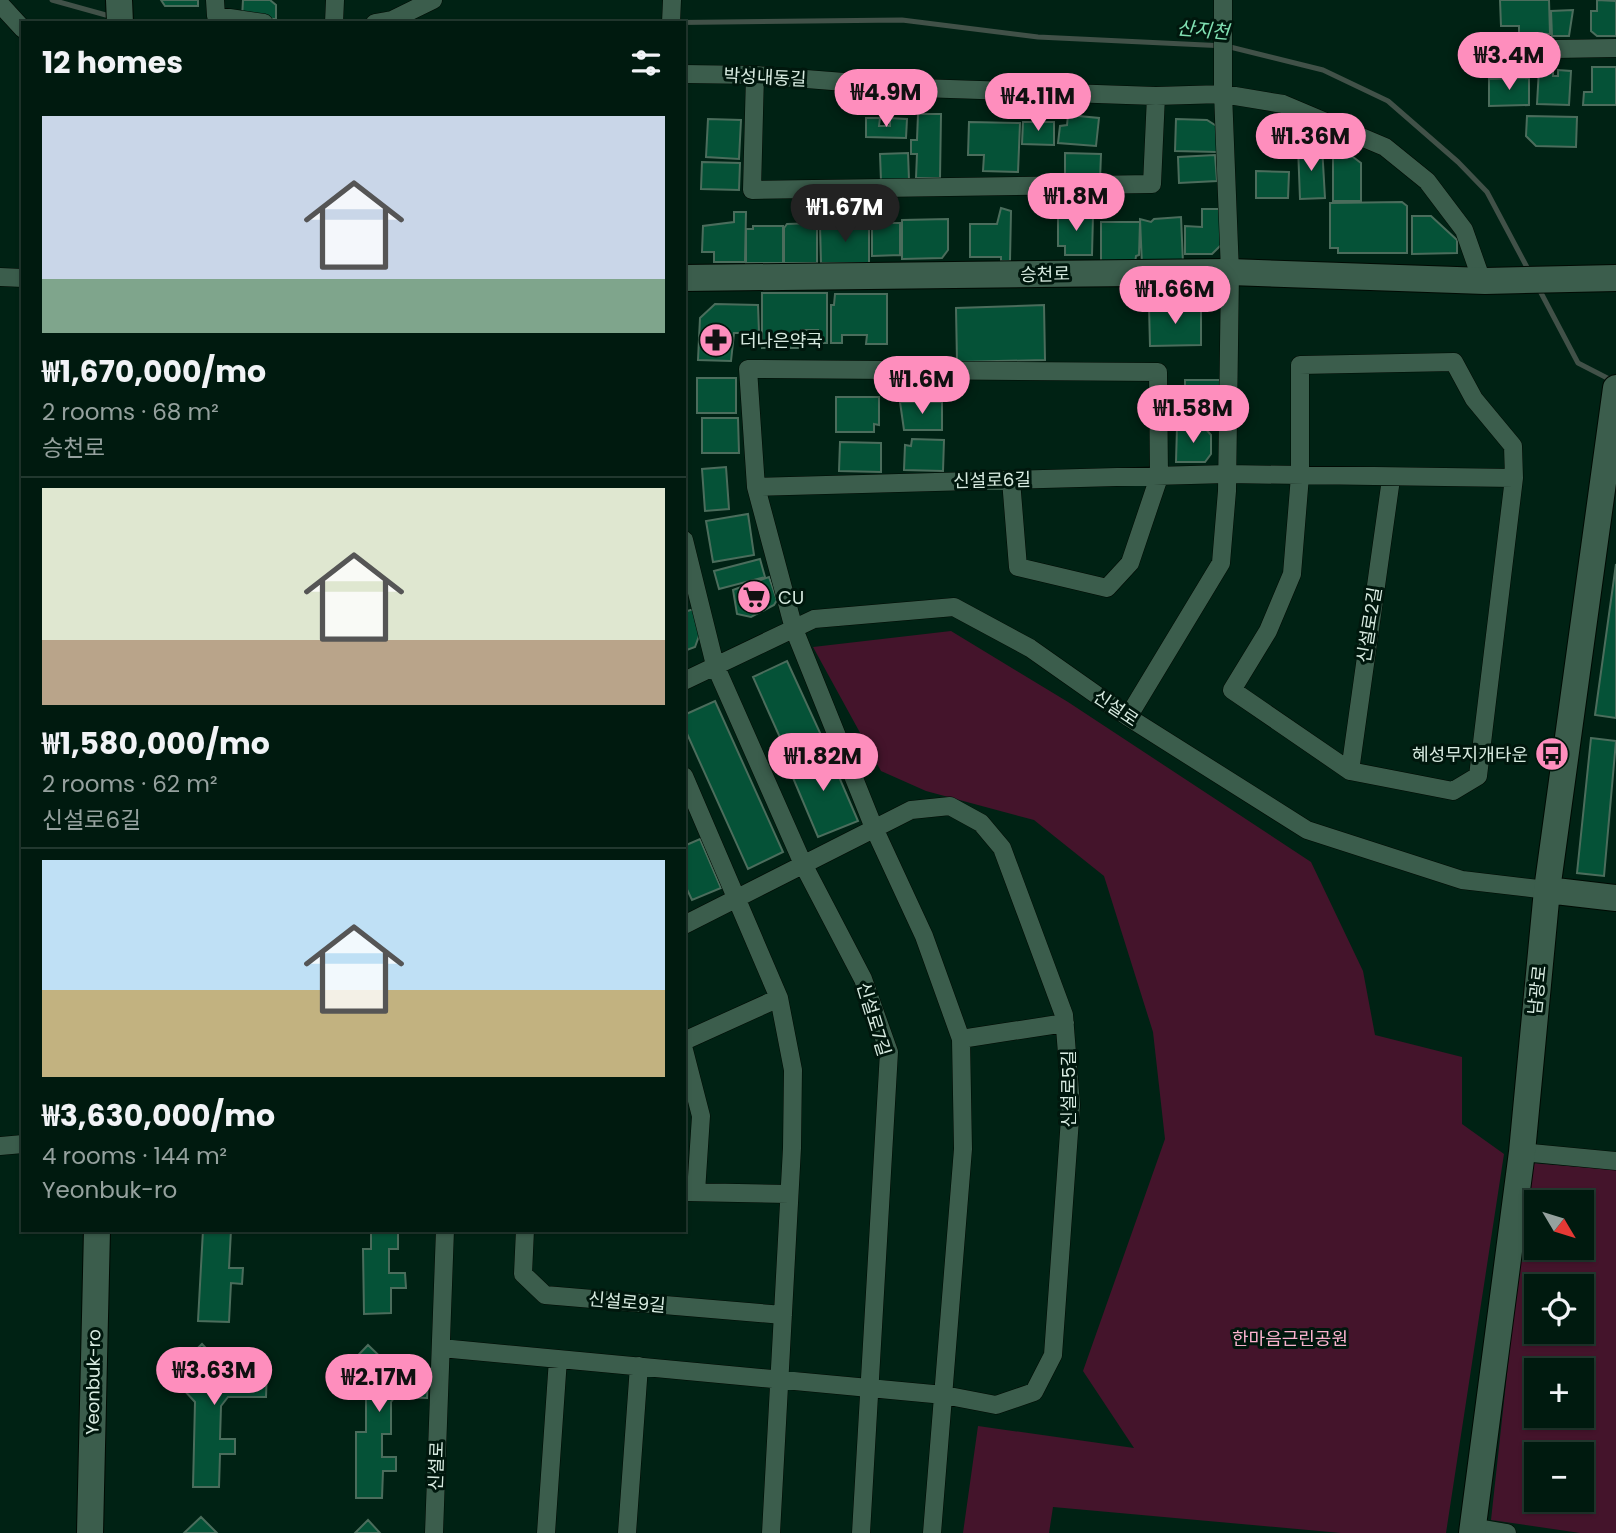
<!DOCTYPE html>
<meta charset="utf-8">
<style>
body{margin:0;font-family:Poppins,"Noto Sans KR",sans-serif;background:#0e271d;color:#f1f3f6;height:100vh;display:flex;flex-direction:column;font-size:26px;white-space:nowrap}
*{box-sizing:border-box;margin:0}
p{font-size:23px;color:#95a19e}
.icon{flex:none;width:38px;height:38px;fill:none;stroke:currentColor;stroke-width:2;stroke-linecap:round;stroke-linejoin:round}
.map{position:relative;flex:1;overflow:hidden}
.details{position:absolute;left:21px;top:21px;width:665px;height:1211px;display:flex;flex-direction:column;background:#001a0f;border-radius:0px;box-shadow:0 2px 5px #0004,0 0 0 2px #22382f}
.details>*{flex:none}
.needle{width:46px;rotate:128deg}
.tools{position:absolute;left:1524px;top:1190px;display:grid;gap:14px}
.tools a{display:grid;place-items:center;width:70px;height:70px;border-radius:0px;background:#001a0f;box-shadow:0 2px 5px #0004,0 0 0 2px #22382f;font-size:35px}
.price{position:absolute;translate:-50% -60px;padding:0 16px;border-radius:24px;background:#fe8ebd;color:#111;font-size:23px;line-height:46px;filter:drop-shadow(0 2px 4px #0008)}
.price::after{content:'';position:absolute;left:50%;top:42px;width:21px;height:16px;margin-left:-10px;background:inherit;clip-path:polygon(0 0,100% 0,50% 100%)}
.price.active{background:#222;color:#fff}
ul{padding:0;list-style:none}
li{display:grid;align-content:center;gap:14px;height:371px;padding:0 21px}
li+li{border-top:2px solid #22382f}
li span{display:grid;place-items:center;height:217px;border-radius:0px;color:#555}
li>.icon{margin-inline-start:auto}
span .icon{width:126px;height:126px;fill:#fffc;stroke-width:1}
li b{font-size:30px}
h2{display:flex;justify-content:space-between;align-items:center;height:84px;padding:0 21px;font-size:30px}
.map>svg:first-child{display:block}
</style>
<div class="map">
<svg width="1616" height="1533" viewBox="0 0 1616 1533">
<rect width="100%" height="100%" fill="#002214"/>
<!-- green -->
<path fill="#44142b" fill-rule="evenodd" d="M 951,631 L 1068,702 L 1311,862 L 1363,971 L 1375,1035 L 1462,1057 L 1462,1124 L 1504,1154 L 1446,1533 L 1341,1533 L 1053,1507 L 1049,1533 L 963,1533 L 978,1426 L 1134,1448 L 1083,1371 L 1165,1139 L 1153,1032 L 1104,876 L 1034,820 L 926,791 L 881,771 L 813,647 Z
M 1530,1163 L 1616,1170 L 1616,1533 L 1580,1533 L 1491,1520 ZM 1536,1202 L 1582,1202 L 1582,1248 L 1536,1248 ZM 1536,1286 L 1582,1286 L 1582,1332 L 1536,1332 ZM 1536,1370 L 1582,1370 L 1582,1416 L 1536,1416 ZM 1536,1454 L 1582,1454 L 1582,1500 L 1536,1500 Z"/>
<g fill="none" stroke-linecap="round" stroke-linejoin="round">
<!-- stream -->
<path stroke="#415148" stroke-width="5" d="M 52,0 L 113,17
M 636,23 L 902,20 L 1038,37 L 1226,46 L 1323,70 L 1388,101 L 1458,162 L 1487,192 L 1529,271
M 1539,289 L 1578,363 L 1613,381"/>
</g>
<!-- building -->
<path fill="#055237" stroke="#4b6d5c" stroke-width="2" d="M 161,0 L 198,0 L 198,6 L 165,6 Z
M 243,0 L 270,0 L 276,5 L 276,19 L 242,18 Z
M 1500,0 L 1549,0 L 1550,34 L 1519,33 L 1519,26 L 1501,26 Z
M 1597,0 L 1616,1 L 1616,36 L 1597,36 L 1591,31 L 1591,11 L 1597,11 Z
M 1573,10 L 1569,36 L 1552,36 L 1551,11 Z
M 1592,67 L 1616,67 L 1616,105 L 1583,105 L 1584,92 L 1592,92 Z
M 1539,69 L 1553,69 L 1553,76 L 1558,76 L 1558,70 L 1571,71 L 1569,105 L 1537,104 Z
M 1529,78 L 1529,105 L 1489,106 L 1489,79 Z
M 918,114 L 941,114 L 940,178 L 916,178 L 917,154 L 911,154 L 911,140 L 917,140 Z
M 1068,115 L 1099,118 L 1096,146 L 1058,143 L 1060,126 L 1067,125 Z
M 1527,116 L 1577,117 L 1576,147 L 1536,146 L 1526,136 Z
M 866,118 L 880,118 L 879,126 L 890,126 L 890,118 L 907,119 L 906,138 L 866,137 Z
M 708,119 L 741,120 L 739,159 L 706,157 Z
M 1176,119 L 1207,120 L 1218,127 L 1217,152 L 1175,151 Z
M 969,122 L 1020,123 L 1018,172 L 983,171 L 984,155 L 968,155 Z
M 1023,122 L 1054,122 L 1054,145 L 1022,144 Z
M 1322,146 L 1325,198 L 1300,199 L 1298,147 Z
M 908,153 L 909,180 L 881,181 L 880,154 Z
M 1065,153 L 1101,154 L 1100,180 L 1065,180 Z
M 1333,154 L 1349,154 L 1361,163 L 1361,201 L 1333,201 Z
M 1215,155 L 1217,181 L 1179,183 L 1178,157 Z
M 702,162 L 740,163 L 739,190 L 701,189 Z
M 1256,171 L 1289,172 L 1288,198 L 1256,198 Z
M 1402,202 L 1407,206 L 1407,253 L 1338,253 L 1338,248 L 1330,248 L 1330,203 Z
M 1001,208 L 1011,211 L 1010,261 L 1001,261 L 1001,257 L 970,257 L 970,224 L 997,224 Z
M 1202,209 L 1221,209 L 1221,245 L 1212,254 L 1185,254 L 1185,226 L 1202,227 Z
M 734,212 L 746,212 L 745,262 L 714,262 L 714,252 L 702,252 L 703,226 L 734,222 Z
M 1063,212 L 1088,212 L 1088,215 L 1093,215 L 1092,255 L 1065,255 L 1065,246 L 1058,246 L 1058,217 Z
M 1412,216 L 1431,216 L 1457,240 L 1457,253 L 1412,254 Z
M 1181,217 L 1183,263 L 1142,265 L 1140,219 L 1151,222 L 1154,219 Z
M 948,219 L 948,250 L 942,258 L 902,259 L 902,220 Z
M 1101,222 L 1140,222 L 1139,255 L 1136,256 L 1135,263 L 1101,262 Z
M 817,223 L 817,263 L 784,263 L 784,228 L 787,224 Z
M 872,223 L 900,223 L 900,255 L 872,256 Z
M 869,224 L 869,263 L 821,263 L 820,225 Z
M 753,226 L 783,226 L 783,263 L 746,263 L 746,229 L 753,229 Z
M 762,293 L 827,293 L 827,343 L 818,343 L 818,330 L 802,330 L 802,348 L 762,348 Z
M 835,294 L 887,294 L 887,344 L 866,344 L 867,335 L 842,335 L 842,343 L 831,343 L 831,305 L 834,305 Z
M 715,304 L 758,305 L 759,333 L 734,333 L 731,361 L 698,360 L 700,318 Z
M 1044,305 L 1045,360 L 957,362 L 956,308 Z
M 1149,306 L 1201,306 L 1201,345 L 1150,346 Z
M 697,378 L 736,378 L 736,413 L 697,413 Z
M 1185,380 L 1220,380 L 1220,416 L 1185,416 Z
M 836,397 L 879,397 L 879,425 L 874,424 L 874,432 L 836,432 Z
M 900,402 L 942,402 L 942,430 L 904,430 Z
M 702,418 L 738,418 L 739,453 L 702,453 Z
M 1177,427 L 1204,427 L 1211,435 L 1211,454 L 1205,462 L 1176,462 Z
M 912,439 L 944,440 L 943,471 L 904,470 L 905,445 L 911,446 Z
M 840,442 L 881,443 L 881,472 L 839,471 Z
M 726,467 L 729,509 L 705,511 L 702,469 Z
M 748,514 L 754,555 L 713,562 L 706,521 Z
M 760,559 L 765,577 L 719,589 L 714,571 Z
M 1616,564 L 1616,718 L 1595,715 Z
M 769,577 L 777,600 L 774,605 L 751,617 L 737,614 L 733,590 Z
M 694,609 L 700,633 L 695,647 L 684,651 L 684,612 Z
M 787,661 L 821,735 L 786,751 L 753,677 Z
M 715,701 L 783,852 L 748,869 L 684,727 L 684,715 Z
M 1591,738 L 1616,741 L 1604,876 L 1577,873 Z
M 827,749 L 858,821 L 818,837 L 788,766 Z
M 700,839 L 721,888 L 692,900 L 684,883 L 684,846 Z
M 203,1230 L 231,1230 L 229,1268 L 243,1268 L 242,1284 L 231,1283 L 229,1322 L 198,1321 Z
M 371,1230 L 398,1230 L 398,1249 L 389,1249 L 389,1273 L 405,1273 L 406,1288 L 391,1288 L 391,1313 L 364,1314 L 363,1249 L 371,1249 Z
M 202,1344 L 226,1369 L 267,1369 L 266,1397 L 228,1397 L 221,1406 L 220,1439 L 235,1439 L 235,1454 L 220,1454 L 219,1487 L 193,1487 L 195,1402 L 170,1375 Z
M 368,1345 L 394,1370 L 428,1370 L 427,1398 L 395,1397 L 391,1402 L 391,1434 L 382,1434 L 382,1457 L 396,1457 L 396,1471 L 383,1471 L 382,1498 L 356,1498 L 356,1432 L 366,1432 L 366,1398 L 340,1374 Z
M 201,1517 L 217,1533 L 184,1533 Z
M 368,1520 L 380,1533 L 355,1533 Z"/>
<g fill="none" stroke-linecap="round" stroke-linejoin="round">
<!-- street casing -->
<g stroke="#000a03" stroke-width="19">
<path id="street" d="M 215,0 L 216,16 L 264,23
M 0,4 L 23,29
M 334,23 L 335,0
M 375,23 L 392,20 L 433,0
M 671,23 L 672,0
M 1495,50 L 1616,48
M 684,74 L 755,75 L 920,88 L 1156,96 L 1223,94 L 1283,104 L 1385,147 L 1427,181 L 1464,230 L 1482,281
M 755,75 L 752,190 L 1152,184 L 1156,96
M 0,277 L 23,278
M 1454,362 L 1474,399 L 1513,446 L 1514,478 L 1478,776 L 1453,791 L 1350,771 L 1232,690 L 1268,631 L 1292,574 L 1300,476 L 1300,365 Z
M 756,487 L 1227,474 L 1514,478
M 684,540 L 715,665 L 803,864 L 863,979 L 889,1052 L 861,1533
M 684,681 L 814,619 L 954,607 L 1030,648 L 1128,717 L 1307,830 L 1462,880 L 1547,890
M 1128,717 L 1221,563 L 1227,491 L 1230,272 L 1223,93 L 1223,0
M 1350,771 L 1391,479
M 684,776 L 779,998 L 793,1070 L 792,1148 L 771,1533
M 961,1039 L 1065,1023
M 684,1041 L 779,998
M 684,1050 L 701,1116 L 696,1192
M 0,1146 L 23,1144
M 1522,1152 L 1616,1161
M 685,1192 L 789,1194
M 525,1230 L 523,1274 L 545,1295 L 783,1315
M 441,1348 L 944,1395 L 996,1405 L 1034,1392 L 1053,1355 L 1071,1105 L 1064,1015 L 1002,848 L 981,823 L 950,806 L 911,810 L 684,925
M 1472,1527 L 1507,1533
M 434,1533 L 445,1230
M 546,1533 L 558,1359
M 627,1533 L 639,1366
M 932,1533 L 963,1149 L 961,1039 L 924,936 L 874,828 L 794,629 L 756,487 L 748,369 L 1158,372 L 1159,477 L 1130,563 L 1107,588 L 1018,567 L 1011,480"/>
</g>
<!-- secondary casing -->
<g stroke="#000a03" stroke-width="28">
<path id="secondary" d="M 119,0 L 120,23
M 684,278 L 1230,272 L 1485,281 L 1616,278
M 1547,890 L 1616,898
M 90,1533 L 97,1230
M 1472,1533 L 1522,1152 L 1547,890 L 1616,388"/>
</g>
<!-- street -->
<use href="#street" stroke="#3b5d4c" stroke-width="18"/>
<!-- secondary -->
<use href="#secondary" stroke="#3b5d4c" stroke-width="26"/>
</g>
<!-- icons -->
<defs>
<g id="pharmacy-disc" transform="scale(1.75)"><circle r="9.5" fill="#fe8ebd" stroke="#00170d"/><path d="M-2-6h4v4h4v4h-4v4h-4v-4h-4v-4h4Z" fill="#111"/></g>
<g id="supermarket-disc" transform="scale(1.75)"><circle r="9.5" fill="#fe8ebd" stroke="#00170d"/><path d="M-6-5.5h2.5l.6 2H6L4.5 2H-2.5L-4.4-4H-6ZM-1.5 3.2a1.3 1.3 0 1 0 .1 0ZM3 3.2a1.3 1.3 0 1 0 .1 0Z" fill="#111"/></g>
<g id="bus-disc" transform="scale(1.75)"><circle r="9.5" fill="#fe8ebd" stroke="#00170d"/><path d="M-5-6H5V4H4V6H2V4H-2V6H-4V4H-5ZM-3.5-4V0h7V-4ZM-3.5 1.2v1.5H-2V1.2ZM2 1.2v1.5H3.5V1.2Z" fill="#111"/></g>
</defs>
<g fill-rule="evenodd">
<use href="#pharmacy-disc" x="716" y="340"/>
<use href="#supermarket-disc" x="754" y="597"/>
<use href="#bus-disc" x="1552" y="754"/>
</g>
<g text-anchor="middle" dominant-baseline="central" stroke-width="6" stroke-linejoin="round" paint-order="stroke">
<!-- street labels -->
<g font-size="18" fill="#d8ebe1" stroke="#00170d">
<text transform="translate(765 77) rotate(3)">박성내동길</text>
<text transform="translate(1045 274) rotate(-1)">승천로</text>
<text transform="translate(992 480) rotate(-1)">신설로6길</text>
<text transform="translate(1369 625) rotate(-81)">신설로2길</text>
<text transform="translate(1116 708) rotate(34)">신설로</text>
<text transform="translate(1537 990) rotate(-84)">남광로</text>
<text transform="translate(874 1019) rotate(73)">신설로7길</text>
<text transform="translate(1068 1089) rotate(-90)">신설로5길</text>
<text transform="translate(627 1302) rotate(5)">신설로9길</text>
<text transform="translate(93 1382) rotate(-89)">Yeonbuk-ro</text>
<text transform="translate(436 1466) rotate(-88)">신설로</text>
</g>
<!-- poi labels -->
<g font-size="18" fill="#d8ebe1" stroke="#00170d" text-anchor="start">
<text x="740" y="340">더나은약국</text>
<text x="778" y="597">CU</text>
<text x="1528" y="754" text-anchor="end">혜성무지개타운</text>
</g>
<!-- park labels -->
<g font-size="18" fill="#fab2ce" stroke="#00170d">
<text x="1290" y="1338">한마음근린공원</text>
</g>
<!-- water labels -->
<g font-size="19" font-style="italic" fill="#82e2b4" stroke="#00170d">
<text transform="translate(1203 30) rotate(5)">산지천</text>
</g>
</g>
</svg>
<div class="tools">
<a><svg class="needle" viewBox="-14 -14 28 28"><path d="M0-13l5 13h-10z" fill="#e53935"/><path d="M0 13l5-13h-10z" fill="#95a19e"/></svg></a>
<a><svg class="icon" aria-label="locate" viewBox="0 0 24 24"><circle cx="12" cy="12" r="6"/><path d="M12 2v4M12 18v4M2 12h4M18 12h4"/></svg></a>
<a>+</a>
<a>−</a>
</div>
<b class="price" style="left:1509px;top:92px">₩3.4M</b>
<b class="price" style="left:886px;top:129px">₩4.9M</b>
<b class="price" style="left:1038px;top:133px">₩4.11M</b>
<b class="price" style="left:1311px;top:173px">₩1.36M</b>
<b class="price" style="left:1076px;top:233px">₩1.8M</b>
<b class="price active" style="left:845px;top:244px">₩1.67M</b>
<b class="price" style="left:1175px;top:326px">₩1.66M</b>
<b class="price" style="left:922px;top:416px">₩1.6M</b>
<b class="price" style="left:1193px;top:445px">₩1.58M</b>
<b class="price" style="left:823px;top:793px">₩1.82M</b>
<b class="price" style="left:214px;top:1407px">₩3.63M</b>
<b class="price" style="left:379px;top:1414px">₩2.17M</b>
<section class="details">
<h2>12 homes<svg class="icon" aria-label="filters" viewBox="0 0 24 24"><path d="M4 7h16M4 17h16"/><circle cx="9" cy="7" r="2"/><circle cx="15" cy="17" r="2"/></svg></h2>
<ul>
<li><span style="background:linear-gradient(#c9d6e8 75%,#7fa58c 0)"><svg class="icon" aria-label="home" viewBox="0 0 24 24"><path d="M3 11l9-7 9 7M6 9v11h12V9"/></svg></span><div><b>₩1,670,000/mo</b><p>2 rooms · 68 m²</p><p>승천로</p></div></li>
<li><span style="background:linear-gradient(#dfe7d0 70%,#b9a48a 0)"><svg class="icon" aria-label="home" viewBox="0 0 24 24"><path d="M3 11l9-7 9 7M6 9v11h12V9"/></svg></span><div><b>₩1,580,000/mo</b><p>2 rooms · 62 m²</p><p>신설로6길</p></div></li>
<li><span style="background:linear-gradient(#bfe0f5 60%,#c2b280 0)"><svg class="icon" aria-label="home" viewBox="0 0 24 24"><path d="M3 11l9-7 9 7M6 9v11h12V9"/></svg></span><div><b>₩3,630,000/mo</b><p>4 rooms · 144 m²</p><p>Yeonbuk-ro</p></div></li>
</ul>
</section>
</div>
